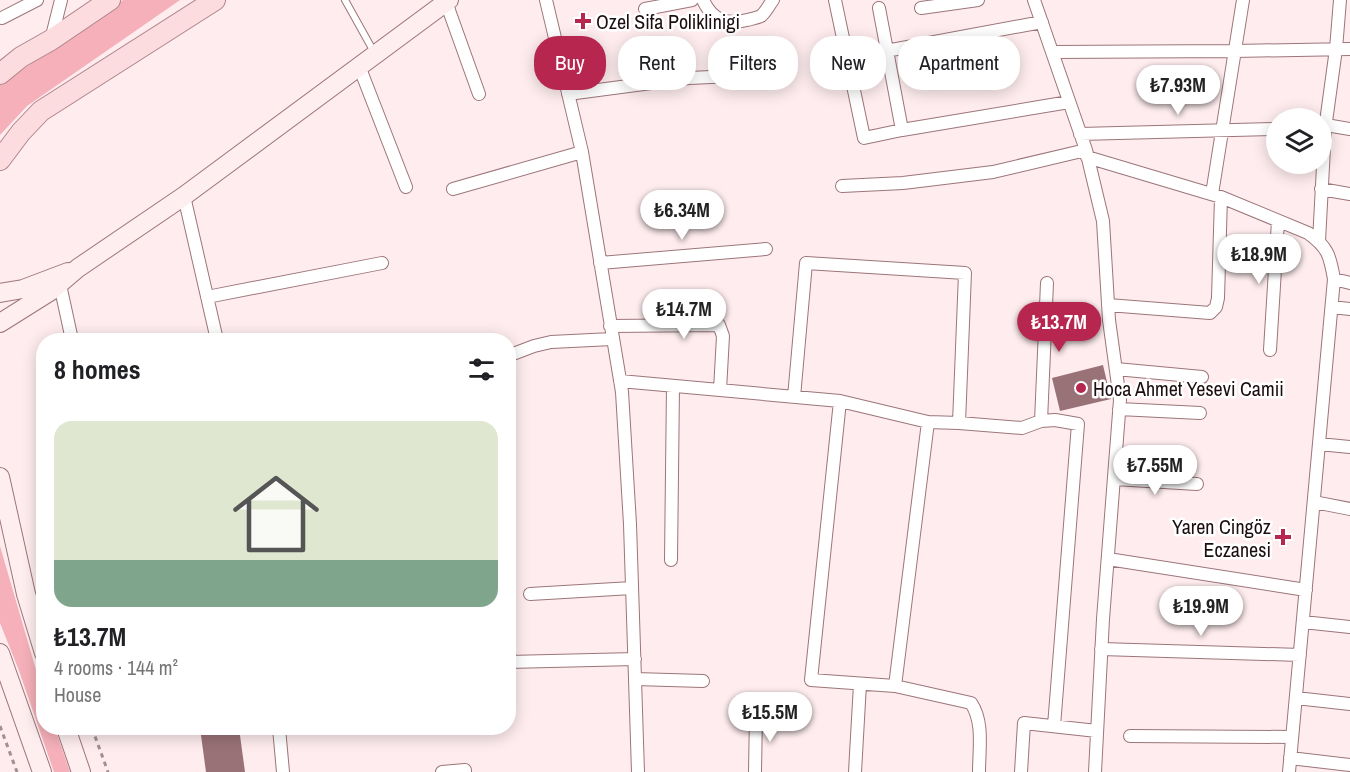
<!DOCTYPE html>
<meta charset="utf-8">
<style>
body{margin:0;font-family:"Archivo Narrow",sans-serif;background:#f2f2f2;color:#202124;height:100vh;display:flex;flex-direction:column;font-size:22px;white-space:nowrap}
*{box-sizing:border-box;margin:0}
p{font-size:20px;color:#757577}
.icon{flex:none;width:33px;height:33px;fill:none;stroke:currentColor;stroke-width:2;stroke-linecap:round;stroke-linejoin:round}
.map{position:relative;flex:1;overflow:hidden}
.drawer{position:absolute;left:36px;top:333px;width:480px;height:402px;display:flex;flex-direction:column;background:#fff;border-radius:24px;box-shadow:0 3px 15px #0003}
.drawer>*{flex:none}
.top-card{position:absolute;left:534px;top:36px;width:570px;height:54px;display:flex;gap:12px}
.buttons{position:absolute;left:1266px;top:108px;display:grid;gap:12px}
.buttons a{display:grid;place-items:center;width:66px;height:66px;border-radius:50%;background:#fff;box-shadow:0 3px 15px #0003;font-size:30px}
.price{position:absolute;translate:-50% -51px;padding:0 14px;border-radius:21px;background:#fff;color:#222;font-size:20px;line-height:39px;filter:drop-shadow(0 2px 3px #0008)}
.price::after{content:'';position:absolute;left:50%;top:36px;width:18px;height:14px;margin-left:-9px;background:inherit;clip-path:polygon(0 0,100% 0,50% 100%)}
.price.on{background:#b7264f;color:#fff}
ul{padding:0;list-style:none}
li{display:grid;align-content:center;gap:12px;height:318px;padding:0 18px}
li+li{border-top:2px solid #e0e0e0}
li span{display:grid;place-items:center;height:186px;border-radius:18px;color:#555}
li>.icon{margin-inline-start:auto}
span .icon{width:108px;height:108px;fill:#fffc;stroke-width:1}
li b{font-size:26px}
h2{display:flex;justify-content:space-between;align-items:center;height:72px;padding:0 18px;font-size:26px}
.pill{padding:0 21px;border-radius:24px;background:#fff;box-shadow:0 3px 15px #0003;font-size:21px;line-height:54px}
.pill.on{background:#b7264f;color:#fff}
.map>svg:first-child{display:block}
</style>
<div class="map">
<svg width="1350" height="772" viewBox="0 0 1350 772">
<rect width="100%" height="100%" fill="#feecee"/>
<!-- green -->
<path fill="#f5b0b9" d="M 123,0 L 180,0 L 27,106 L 0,135 L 0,85 Z
M 0,546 L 34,663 L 43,693 L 44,728 L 55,728 L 70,772 L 54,772 L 18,668 L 0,623 Z"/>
<!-- building -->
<path fill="#997277" d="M 1103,365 L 1111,399 L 1060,411 L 1052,378 Z
M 200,728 L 239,728 L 245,772 L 206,772 Z"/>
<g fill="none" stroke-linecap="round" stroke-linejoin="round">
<!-- lane casing -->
<g stroke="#9c7579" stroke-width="8">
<path id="lane" d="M 345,0 L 374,52"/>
</g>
<!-- street casing -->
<g stroke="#9c7579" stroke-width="14">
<path id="street" d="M 546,0 L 582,152 L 622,392 L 630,524 L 638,772
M 703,0 C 712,20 726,25 747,20 C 751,19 757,18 761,16 C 766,12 769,5 773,0
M 835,0 L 864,138 L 902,130 L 1069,102
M 1034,0 L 1086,150 L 1103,221 L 1109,320 L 1120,400 L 1103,619 L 1095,772
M 446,2 L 479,94
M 879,8 L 902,130
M 921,8 L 978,0
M 645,9 L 692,0
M 2,18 L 37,0
M 51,40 L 61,0
M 886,51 L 1042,22
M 1052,52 L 1234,51 L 1350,49
M 359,66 L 406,187
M 568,94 L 689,78 L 756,75
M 1326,125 L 1350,129
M 1080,134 L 1276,129
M 1087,157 L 1221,197 L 1308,233 C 1328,247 1330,256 1334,279 L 1289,772
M 842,186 L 903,183 L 993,172 L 1086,150
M 453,189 L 582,152
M 1321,189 L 1350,194
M 1212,194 L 1243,0
M 184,196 L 217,340
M 1319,241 L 1325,129 L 1336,49 L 1340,0
M 600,263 L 766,249
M 1334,279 L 1350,283
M 59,280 L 72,340
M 207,297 L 382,263
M 1108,305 L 1210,313 L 1216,307 L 1218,298 L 1221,197
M 1332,307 L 1350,309
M 610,326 L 719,325 L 723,336 L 720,390
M 1270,350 L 1278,221
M 513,354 L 534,346 L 551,342 L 612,339
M 1116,369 L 1202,377
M 620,381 L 840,401 L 928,422 L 959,423 L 1022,428 L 1041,421 L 1055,420 L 1078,424 L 1054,726
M 794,397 L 806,263 L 965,273 L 959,423
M 840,401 L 811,680 L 895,686 L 971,703 C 984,722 979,749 979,772
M 1119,409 L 1200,413
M 1041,421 L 1047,283
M 1319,444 L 1350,447
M 1114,479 L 1197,484
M 1314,502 L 1350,509
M 1108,559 L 1306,590
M 671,560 L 673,386
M 530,594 L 632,588
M 1303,622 L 1350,627
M 1101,649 L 1300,655
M 508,662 L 635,659
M 635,679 L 703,681
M 895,686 L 928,422
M 1296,698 L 1350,704
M 279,728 L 283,772
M 1130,736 L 1292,737
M 1290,758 L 1350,765
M 442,772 L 465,770 L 465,772
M 755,772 L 756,714
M 855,772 L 860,684
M 1021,772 L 1024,723 L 1097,731"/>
</g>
<!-- secondary casing -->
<g stroke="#9c7579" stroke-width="20">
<path id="secondary" d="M 0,293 L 23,289 L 68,272
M 0,323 L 51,291 L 78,268 L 184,196 L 449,0
M 0,477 L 26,594 L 44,653
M 0,653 L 42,772
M 66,728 L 81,772"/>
</g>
<!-- primary casing -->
<g stroke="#ae858a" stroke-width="22">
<path id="primary" d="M 0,74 L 21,57 L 51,40 L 110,0
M 0,160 L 21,132 L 41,111 L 215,0"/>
</g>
<!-- path -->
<path stroke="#a09092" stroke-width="3" stroke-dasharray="4.5 4.5" stroke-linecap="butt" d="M 0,726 L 17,772
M 92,728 L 108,772"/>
<!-- lane -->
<use href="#lane" stroke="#fff" stroke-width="6"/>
<!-- street -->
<use href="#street" stroke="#fff" stroke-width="12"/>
<!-- secondary -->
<use href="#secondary" stroke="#feeeef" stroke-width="18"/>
<!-- primary -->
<use href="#primary" stroke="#fddce0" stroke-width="20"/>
</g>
<!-- markers -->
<g fill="#b7264f" stroke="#fff" stroke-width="2">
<path d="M580 12h6v6h6v6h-6v6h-6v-6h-6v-6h6z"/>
<circle cx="1081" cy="388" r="6"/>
<path d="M1280 528h6v6h6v6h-6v6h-6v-6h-6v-6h6z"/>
</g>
<g text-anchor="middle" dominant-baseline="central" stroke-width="5" stroke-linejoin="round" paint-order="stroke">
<!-- poi labels -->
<g font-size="20" fill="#1c0e10" stroke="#fff" text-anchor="start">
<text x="596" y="21">Ozel Sifa Poliklinigi</text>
<text x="1093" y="388">Hoca Ahmet Yesevi Camii</text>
<text x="1271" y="526" text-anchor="end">Yaren Cingöz<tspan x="1271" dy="23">Eczanesi</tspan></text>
</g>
</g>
</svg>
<div class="buttons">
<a><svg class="icon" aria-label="layers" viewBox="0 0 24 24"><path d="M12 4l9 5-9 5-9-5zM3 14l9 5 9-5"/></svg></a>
</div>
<b class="price" style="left:1178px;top:116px">₺7.93M</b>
<b class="price" style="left:682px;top:241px">₺6.34M</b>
<b class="price" style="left:1259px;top:285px">₺18.9M</b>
<b class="price" style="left:684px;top:340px">₺14.7M</b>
<b class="price on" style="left:1059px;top:353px">₺13.7M</b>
<b class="price" style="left:1155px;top:496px">₺7.55M</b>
<b class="price" style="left:1201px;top:637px">₺19.9M</b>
<b class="price" style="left:770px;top:743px">₺15.5M</b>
<div class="top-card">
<a class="pill on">Buy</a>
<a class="pill">Rent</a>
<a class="pill">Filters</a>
<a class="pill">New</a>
<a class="pill">Apartment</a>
</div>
<section class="drawer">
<h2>8 homes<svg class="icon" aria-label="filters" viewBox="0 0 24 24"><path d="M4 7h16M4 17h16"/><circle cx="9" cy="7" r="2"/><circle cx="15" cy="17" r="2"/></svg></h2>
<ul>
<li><span style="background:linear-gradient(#dfe7d0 75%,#7fa58c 0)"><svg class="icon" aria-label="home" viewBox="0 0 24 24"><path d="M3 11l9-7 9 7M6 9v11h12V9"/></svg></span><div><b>₺13.7M</b><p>4 rooms · 144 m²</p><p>House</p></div></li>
</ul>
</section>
</div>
